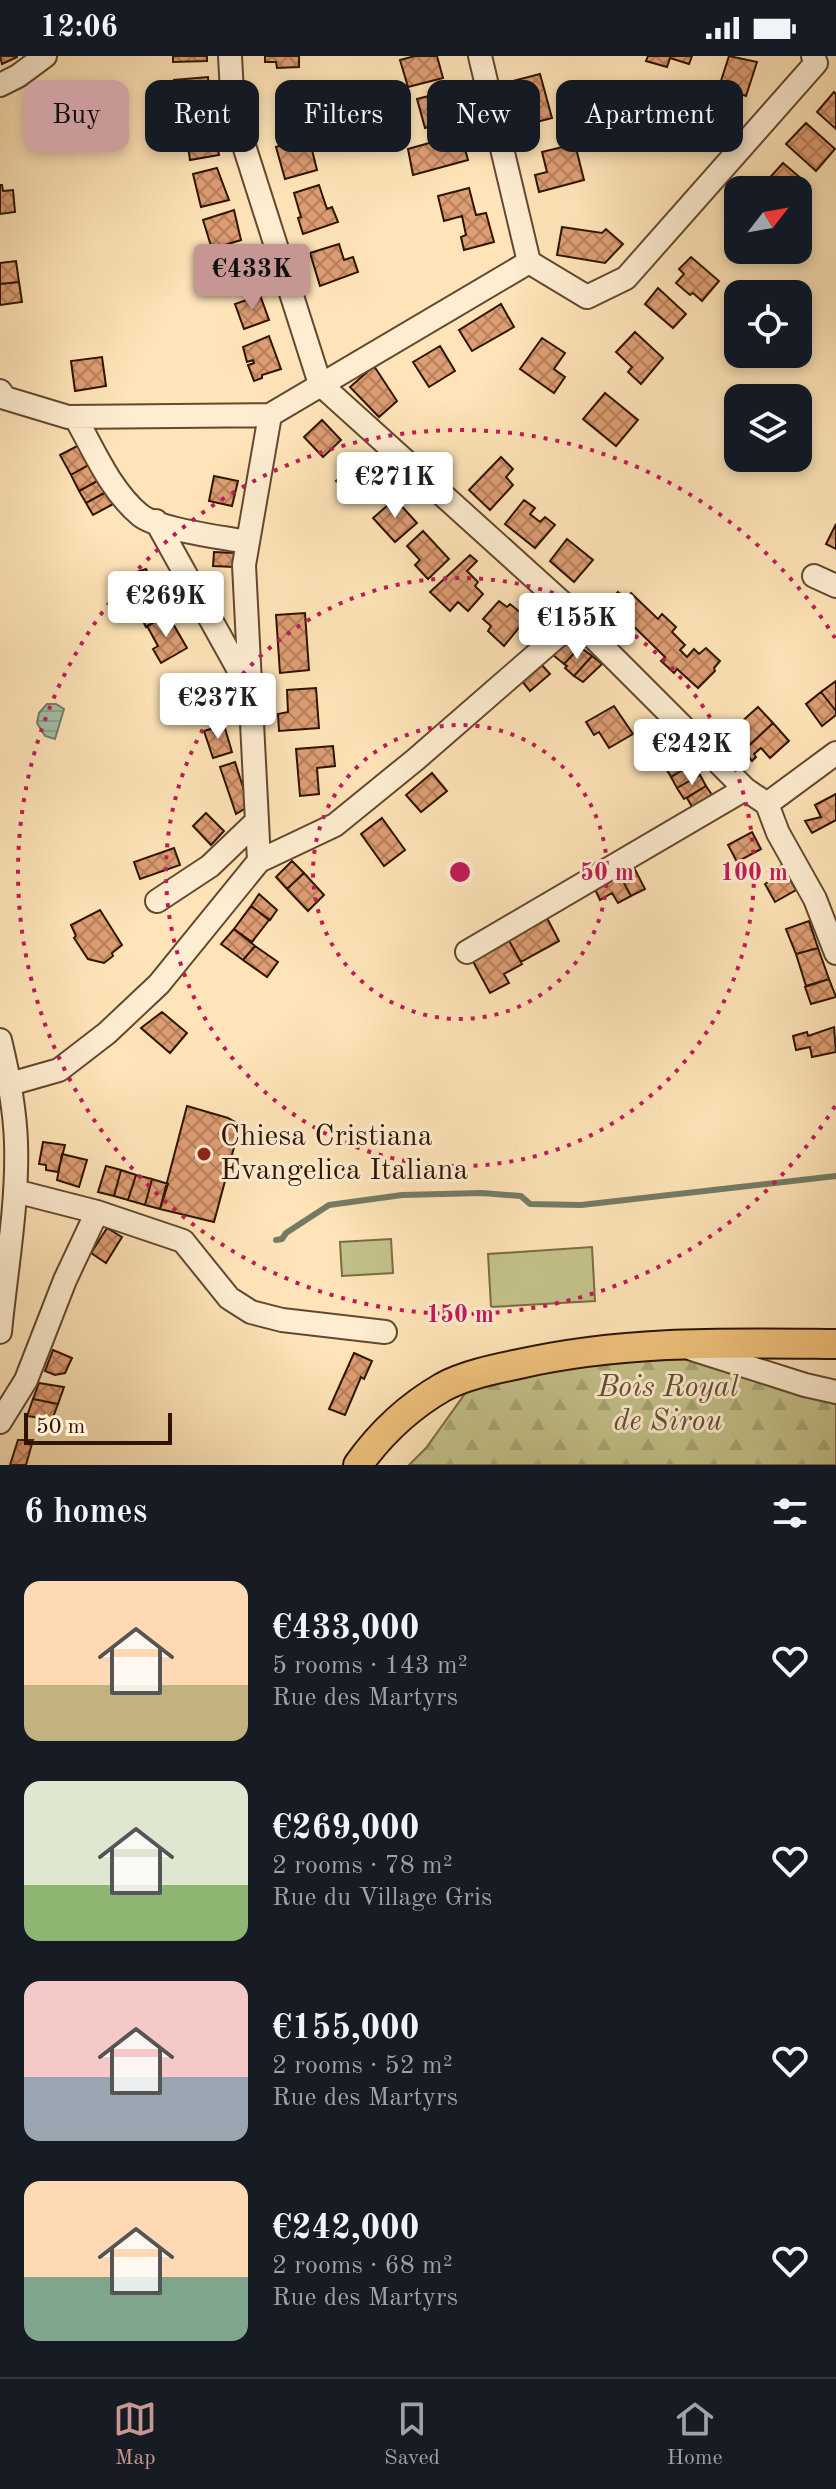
<!DOCTYPE html>
<meta charset="utf-8">
<style>
body{margin:0;font-family:"Old Standard TT",serif;background:#20242c;color:#f1f3f6;height:100vh;display:flex;flex-direction:column;font-size:30px;white-space:nowrap}
*{box-sizing:border-box;margin:0}
p{font-size:26px;color:#9ea1a6}
.icon{flex:none;width:44px;height:44px;fill:none;stroke:currentColor;stroke-width:2;stroke-linecap:round;stroke-linejoin:round}
.map{position:relative;height:1409px;overflow:hidden}
.drawer{display:flex;flex-direction:column;background:#171b24;flex:1}
.drawer>*{flex:none}
.banner{position:absolute;left:24px;top:24px;width:788px;height:72px;display:flex;gap:16px}
.needle{width:52px;rotate:59deg}
.fabs{position:absolute;left:724px;top:120px;display:grid;gap:16px}
.fabs a{display:grid;place-items:center;width:88px;height:88px;border-radius:16px;background:#171b24;box-shadow:0 4px 12px #0003;font-size:40px}
.scale{position:absolute;left:24px;bottom:20px;width:148px;box-sizing:border-box;padding-left:8px;border:4px solid #2f1401;border-top:0;font-size:22px;line-height:28px;white-space:nowrap;color:#2f1401;-webkit-text-stroke:6px #feedd1;paint-order:stroke}
.price{position:absolute;translate:-50% -68px;padding:0 18px;border-radius:8px;background:#fff;color:#222;font-size:26px;line-height:52px;filter:drop-shadow(0 2px 4px #0008)}
.price::after{content:'';position:absolute;left:50%;top:48px;width:24px;height:18px;margin-left:-12px;background:inherit;clip-path:polygon(0 0,100% 0,50% 100%)}
.price.selected{background:#c59692;color:#111}
ul{padding:0;list-style:none}
li{display:flex;align-items:center;gap:24px;height:200px;padding:0 24px}
li span{display:grid;place-items:center;flex:none;width:224px;height:160px;border-radius:16px;color:#555}
li>.icon{margin-inline-start:auto}
span .icon{width:96px;height:96px;fill:#fffc;stroke-width:1}
li b{font-size:34px}
h2{display:flex;justify-content:space-between;align-items:center;height:96px;padding:0 24px;font-size:34px}
.tag{padding:0 28px;border-radius:16px;background:#171b24;box-shadow:0 4px 12px #0003;font-size:28px;line-height:72px}
.tag.selected{background:#c59692;color:#111}
.status{display:flex;justify-content:space-between;align-items:center;height:56px;padding:0 40px;background:#171b24;direction:ltr}
.status svg{height:22px;fill:currentColor}
.tab-bar{display:flex;justify-content:space-around;align-items:center;height:112px;border-top:2px solid #363941;background:#171b24;font-size:22px;color:#9ea1a6}
.tab-bar a{display:grid;justify-items:center;gap:4px}
.tab-bar .selected{color:#c59692}
.map>svg:first-child{display:block}
</style>
<div class="status"><b>12:06</b><svg viewBox="0 0 49 12"><path d="M0 12V9h3v3zM5 12V6h3v6zM10 12V3h3v9zM15 12V0h3v12zM26 1h20v11H26zM47 4h2v5h-2z"/></svg></div>
<div class="map">
<svg width="836" height="1409" viewBox="0 0 836 1409">
<defs>
<pattern id="forest-firs" width="22" height="20" patternUnits="userSpaceOnUse" patternTransform="scale(2)"><rect width="22" height="20" fill="#c4c28b"/><path d="M5 1l3.5 6h-7zM16 11l3.5 6h-7z" fill="#a9a676"/></pattern>
<pattern id="water-rules" width="6" height="5" patternUnits="userSpaceOnUse" patternTransform="scale(2)"><rect width="6" height="5" fill="#a2bfa8"/><path d="M0 2.5h6" fill="none" stroke="#8ca38f"/></pattern>
<pattern id="building-cross-hatch" width="8" height="8" patternUnits="userSpaceOnUse" patternTransform="scale(2)"><rect width="8" height="8" fill="#de9d73"/><path d="M0 0l8 8M0 8l8-8" fill="none" stroke="#b47f5c"/></pattern>
</defs>
<rect width="100%" height="100%" fill="#fee4b8"/>
<filter id="stains"><feTurbulence type="fractalNoise" baseFrequency=".0025" numOctaves="4"/><feColorMatrix values="0 0 0 0 .2 0 0 0 0 .09 0 0 0 0 .02 0 0 0 .5 -.17"/></filter>
<radialGradient id="worn" r=".72"><stop offset=".6" stop-color="#630" stop-opacity="0"/><stop offset="1" stop-color="#630" stop-opacity=".3"/></radialGradient>
<!-- forest -->
<path fill="url(#forest-firs)" stroke="#7a6b46" stroke-width="2" d="M 671,1287 L 836,1336 L 836,1409 L 409,1409 L 426,1392 L 467,1335 Z"/>
<!-- park -->
<path fill="#c4c28b" stroke="#7a6b46" stroke-width="2" d="M 391,1183 L 393,1217 L 342,1220 L 340,1186 Z
M 592,1191 L 595,1245 L 491,1251 L 488,1198 Z"/>
<!-- water -->
<path fill="url(#water-rules)" stroke="#747b65" stroke-width="2" d="M 47,648 L 56,648 L 64,653 L 55,683 L 45,680 L 37,667 L 39,657 Z"/>
<g fill="none" stroke-linecap="round" stroke-linejoin="round">
<!-- stream -->
<path stroke="#747b65" stroke-width="6" d="M 276,1184 L 282,1183 L 286,1177 L 329,1149 L 402,1139 L 482,1137 L 521,1140 L 530,1148 L 581,1149 L 836,1120"/>
</g>
<!-- building -->
<path fill="url(#building-cross-hatch)" stroke="#2f1401" stroke-width="2" d="M 0,0 L 17,0 L 17,1 L 2,8 Z
M 173,0 L 207,0 L 207,5 L 173,6 Z
M 265,0 L 299,0 L 299,11 L 277,12 L 276,6 L 265,6 Z
M 415,0 L 437,0 L 443,22 L 408,31 L 400,4 Z
M 648,0 L 692,0 L 689,8 L 670,2 L 667,11 L 646,5 Z
M 729,0 L 757,6 L 746,40 L 719,31 Z
M 540,18 L 552,62 L 521,70 L 509,26 Z
M 208,21 L 210,53 L 177,56 L 175,45 L 172,45 L 170,29 L 174,29 L 174,24 Z
M 448,35 L 458,63 L 425,72 L 417,43 Z
M 834,36 L 836,38 L 836,73 L 817,56 Z
M 212,65 L 219,99 L 190,104 L 185,70 Z
M 806,67 L 835,93 L 816,115 L 786,88 Z
M 461,78 L 468,104 L 413,119 L 408,93 Z
M 303,83 L 306,95 L 312,94 L 317,114 L 285,123 L 276,91 Z
M 575,88 L 584,124 L 539,136 L 535,119 L 547,116 L 542,96 Z
M 783,107 L 810,130 L 798,143 L 798,134 L 772,134 L 765,127 Z
M 217,112 L 229,144 L 201,151 L 193,118 Z
M 0,129 L 2,129 L 3,135 L 13,134 L 15,156 L 0,158 Z
M 319,129 L 327,153 L 332,151 L 338,166 L 303,178 L 298,162 L 301,161 L 294,137 Z
M 469,132 L 476,159 L 486,157 L 494,186 L 464,194 L 461,181 L 466,179 L 462,160 L 444,165 L 438,140 Z
M 234,154 L 241,184 L 212,193 L 203,164 Z
M 562,171 L 602,177 L 606,173 L 623,188 L 605,207 L 557,199 Z
M 339,188 L 344,204 L 353,201 L 358,216 L 320,230 L 310,197 Z
M 247,198 L 256,224 L 232,232 L 226,216 L 218,218 L 216,211 L 223,208 L 223,206 Z
M 691,201 L 719,225 L 702,245 L 693,237 L 690,239 L 676,227 L 684,218 L 679,213 Z
M 16,205 L 19,226 L 0,228 L 0,207 Z
M 19,226 L 22,246 L 0,249 L 0,228 Z
M 658,232 L 686,258 L 673,272 L 645,248 Z
M 260,239 L 269,264 L 244,273 L 235,248 Z
M 501,248 L 514,271 L 472,295 L 459,274 Z
M 635,276 L 663,302 L 641,328 L 628,316 L 632,311 L 616,296 Z
M 269,280 L 281,313 L 262,319 L 262,322 L 254,325 L 248,309 L 254,307 L 253,304 L 247,306 L 243,291 Z
M 542,282 L 565,297 L 554,313 L 565,321 L 554,337 L 520,313 Z
M 440,290 L 455,315 L 429,331 L 413,306 Z
M 102,301 L 106,330 L 75,335 L 71,305 Z
M 374,310 L 397,345 L 379,361 L 350,331 Z
M 605,337 L 638,364 L 616,390 L 583,363 Z
M 322,364 L 341,384 L 323,401 L 304,381 Z
M 81,388 L 92,407 L 71,419 L 60,399 Z
M 501,401 L 513,413 L 506,421 L 513,429 L 490,454 L 469,434 Z
M 357,405 L 381,427 L 364,442 L 359,438 L 355,441 L 336,425 Z
M 92,407 L 101,423 L 79,435 L 71,419 Z
M 214,420 L 238,425 L 232,450 L 209,445 Z
M 101,423 L 108,435 L 86,447 L 79,435 Z
M 108,435 L 115,447 L 93,459 L 86,447 Z
M 395,443 L 417,467 L 395,486 L 373,462 Z
M 524,444 L 535,452 L 530,458 L 540,466 L 545,461 L 555,469 L 535,492 L 505,468 Z
M 836,468 L 836,493 L 826,488 Z
M 423,475 L 449,503 L 428,523 L 415,509 L 420,504 L 407,490 Z
M 567,483 L 593,504 L 574,526 L 550,505 Z
M 214,496 L 235,497 L 234,511 L 213,510 Z
M 470,499 L 477,505 L 467,515 L 478,526 L 475,530 L 483,538 L 468,555 L 458,546 L 450,555 L 430,536 Z
M 146,513 L 154,531 L 132,541 L 121,521 Z
M 156,530 L 169,557 L 146,571 L 131,542 Z
M 618,536 L 625,542 L 631,537 L 658,563 L 662,558 L 676,571 L 672,576 L 685,589 L 680,594 L 687,601 L 694,593 L 699,598 L 706,592 L 720,605 L 714,612 L 715,615 L 698,632 L 677,613 L 674,617 L 661,605 L 665,601 L 623,560 L 615,567 L 618,564 L 605,551 Z
M 499,545 L 507,551 L 510,548 L 527,562 L 504,590 L 488,575 L 491,570 L 483,563 Z
M 305,557 L 309,614 L 280,617 L 276,559 Z
M 168,559 L 187,592 L 161,607 L 153,593 L 158,590 L 147,570 Z
M 568,582 L 580,591 L 564,608 L 553,599 Z
M 580,591 L 592,600 L 574,620 L 565,612 L 567,610 L 564,608 Z
M 592,600 L 602,608 L 583,626 L 574,620 Z
M 540,607 L 550,618 L 530,635 L 521,624 Z
M 836,625 L 836,655 L 821,636 Z
M 316,632 L 319,672 L 279,675 L 278,658 L 288,656 L 287,634 Z
M 821,636 L 836,655 L 836,659 L 822,670 L 806,648 Z
M 614,650 L 633,678 L 609,692 L 599,676 L 594,679 L 586,666 Z
M 758,651 L 773,667 L 743,695 L 734,686 L 748,678 L 739,668 Z
M 773,667 L 789,685 L 770,702 L 761,692 L 754,698 L 756,701 L 752,705 L 743,695 Z
M 224,669 L 232,696 L 213,702 L 204,675 Z
M 333,690 L 335,710 L 317,712 L 319,738 L 300,740 L 296,693 Z
M 685,696 L 693,708 L 671,721 L 664,709 Z
M 235,706 L 249,750 L 236,758 L 220,711 Z
M 693,708 L 700,719 L 677,732 L 671,721 Z
M 432,717 L 447,735 L 421,756 L 406,739 Z
M 700,719 L 706,730 L 684,743 L 677,732 Z
M 706,730 L 714,742 L 694,754 L 687,742 Z
M 836,738 L 836,764 L 812,777 L 805,765 L 821,761 L 815,749 Z
M 206,757 L 224,775 L 211,789 L 193,770 Z
M 382,762 L 405,794 L 384,810 L 361,778 Z
M 752,776 L 761,793 L 737,806 L 728,789 Z
M 174,792 L 180,809 L 140,823 L 134,806 Z
M 292,805 L 304,817 L 287,833 L 276,821 Z
M 631,806 L 645,833 L 631,840 L 617,814 Z
M 782,809 L 796,834 L 775,846 L 765,828 L 773,823 L 769,816 Z
M 617,814 L 631,840 L 618,847 L 612,837 L 600,844 L 592,827 Z
M 304,817 L 324,839 L 308,855 L 287,833 Z
M 259,838 L 277,854 L 270,864 L 251,850 Z
M 251,850 L 269,864 L 252,886 L 234,873 Z
M 100,854 L 122,889 L 112,897 L 113,900 L 104,907 L 88,903 L 74,882 L 76,880 L 71,869 Z
M 547,862 L 559,885 L 521,906 L 508,883 Z
M 809,865 L 818,892 L 796,898 L 786,873 Z
M 234,873 L 255,890 L 243,904 L 221,888 Z
M 507,881 L 522,908 L 504,918 L 509,927 L 490,937 L 471,902 Z
M 255,890 L 278,906 L 267,921 L 243,904 Z
M 818,892 L 829,923 L 806,930 L 796,898 Z
M 829,923 L 836,941 L 811,948 L 805,931 Z
M 162,956 L 187,977 L 170,997 L 141,972 Z
M 834,971 L 836,996 L 812,1001 L 810,991 L 796,994 L 793,980 L 807,976 L 808,980 Z
M 187,1050 L 228,1062 L 240,1069 L 214,1166 L 160,1153 Z
M 43,1086 L 65,1089 L 58,1116 L 46,1114 L 46,1109 L 39,1108 Z
M 62,1098 L 87,1104 L 79,1131 L 57,1124 Z
M 106,1110 L 121,1114 L 114,1140 L 98,1136 Z
M 121,1114 L 136,1119 L 128,1144 L 114,1140 Z
M 136,1119 L 152,1123 L 145,1149 L 128,1144 Z
M 152,1123 L 168,1128 L 160,1153 L 145,1149 Z
M 107,1172 L 122,1181 L 106,1207 L 91,1197 Z
M 53,1294 L 72,1302 L 65,1317 L 55,1319 L 45,1315 Z
M 354,1297 L 372,1305 L 364,1323 L 361,1321 L 345,1359 L 329,1353 Z
M 39,1327 L 64,1331 L 58,1348 L 33,1343 Z
M 33,1343 L 58,1348 L 52,1364 L 27,1360 Z
M 18,1384 L 33,1384 L 26,1409 L 10,1409 Z"/>
<g fill="none" stroke-linecap="round" stroke-linejoin="round">
<!-- minor casing -->
<g stroke="#63482f" stroke-width="26">
<path id="minor" d="M 230,0 L 233,55 L 320,328 L 569,553 L 576,564 L 745,733 L 767,748 L 778,777 L 815,843 L 836,897
M 480,0 L 529,206 L 587,241 L 626,222 L 816,7 L 813,0
M 0,29 L 18,20 L 45,0
M 0,335 L 5,342 L 68,361 L 270,359 L 529,206
M 75,361 C 94,394 110,434 140,459 C 159,474 222,481 247,486
M 156,465 L 246,627
M 814,520 L 836,530
M 767,748 L 836,697
M 259,805 L 244,509 L 270,359
M 157,845 L 210,810 L 257,765
M 467,896 L 745,733
M 0,984 C 8,1017 15,1052 16,1087 C 18,1149 6,1214 0,1276
M 10,1028 L 59,1014 L 107,977 L 159,928 L 259,805 L 335,769 L 415,704 L 576,564
M 15,1135 L 97,1156 L 183,1185 L 229,1242 L 251,1256 L 282,1264 L 385,1276
M 692,1293 L 805,1329 L 836,1336
M 0,1366 L 26,1324 L 65,1224 L 97,1156"/>
</g>
<!-- major casing -->
<g stroke="#2f1401" stroke-width="32">
<path id="major" d="M 358,1409 C 380,1378 410,1350 443,1331 C 465,1319 495,1313 519,1308 C 626,1284 728,1287 836,1288"/>
</g>
<!-- minor -->
<use href="#minor" stroke="#feedd1" stroke-width="22"/>
<!-- major -->
<use href="#major" stroke="#efc27c" stroke-width="28"/>
</g>
<!-- distance rings -->
<g fill="none" stroke="#c2185b" stroke-width="4" stroke-dasharray="4 8">
<circle cx="460" cy="816" r="147"/>
<circle cx="460" cy="816" r="294"/>
<path d="M835 1050A442 442 0 1 1 835 582"/>
</g>
<!-- markers -->
<circle fill="#8f2418" stroke="#feedd1" stroke-width="3" cx="204" cy="1098" r="8"/>
<g text-anchor="middle" dominant-baseline="central" stroke-width="6" stroke-linejoin="round" paint-order="stroke">
<!-- poi labels -->
<g font-size="30" fill="#2f1401" stroke="#feedd1" text-anchor="start">
<text x="220" y="1081">Chiesa Cristiana<tspan x="220" dy="34">Evangelica Italiana</tspan></text>
</g>
<!-- park labels -->
<g font-size="30" font-style="italic" fill="#635131" stroke="#feedd1">
<text x="668" y="1332">Bois Royal<tspan x="668" dy="34">de Sirou</tspan></text>
</g>
</g>
<circle cx="460" cy="816" r="12" fill="#c2185b" stroke="#feedd1" stroke-width="4"/>
<g font-size="24" text-anchor="middle" font-weight="bold" fill="#c2185b" stroke="#feedd1" stroke-width="6" stroke-linejoin="round" paint-order="stroke">
<text x="607" y="824">50 m</text>
<text x="754" y="824">100 m</text>
<text x="460" y="1266">150 m</text>
</g>
<rect width="100%" height="100%" filter="url(#stains)"/>
<rect width="100%" height="100%" fill="url(#worn)"/>
</svg>
<div class="fabs">
<a><svg class="needle" viewBox="-14 -14 28 28"><path d="M0-13l5 13h-10z" fill="#e53935"/><path d="M0 13l5-13h-10z" fill="#9ea1a6"/></svg></a>
<a><svg class="icon" aria-label="locate" viewBox="0 0 24 24"><circle cx="12" cy="12" r="6"/><path d="M12 2v4M12 18v4M2 12h4M18 12h4"/></svg></a>
<a><svg class="icon" aria-label="layers" viewBox="0 0 24 24"><path d="M12 4l9 5-9 5-9-5zM3 14l9 5 9-5"/></svg></a>
</div>
<div class="scale">50 m</div>
<b class="price selected" style="left:252px;top:256px">€433K</b>
<b class="price" style="left:395px;top:464px">€271K</b>
<b class="price" style="left:166px;top:583px">€269K</b>
<b class="price" style="left:577px;top:605px">€155K</b>
<b class="price" style="left:218px;top:685px">€237K</b>
<b class="price" style="left:692px;top:731px">€242K</b>
<div class="banner">
<a class="tag selected">Buy</a>
<a class="tag">Rent</a>
<a class="tag">Filters</a>
<a class="tag">New</a>
<a class="tag">Apartment</a>
</div>
</div>
<section class="drawer">
<h2>6 homes<svg class="icon" aria-label="filters" viewBox="0 0 24 24"><path d="M4 7h16M4 17h16"/><circle cx="9" cy="7" r="2"/><circle cx="15" cy="17" r="2"/></svg></h2>
<ul>
<li><span style="background:linear-gradient(#ffd9b3 65%,#c2b280 0)"><svg class="icon" aria-label="home" viewBox="0 0 24 24"><path d="M3 11l9-7 9 7M6 9v11h12V9"/></svg></span><div><b>€433,000</b><p>5 rooms · 143 m²</p><p>Rue des Martyrs</p></div><svg class="icon" aria-label="heart" viewBox="0 0 24 24"><path d="M12 20l-8-8c-3-5 5-10 8-4 3-6 11-1 8 4z"/></svg></li>
<li><span style="background:linear-gradient(#dfe7d0 65%,#8fb573 0)"><svg class="icon" aria-label="home" viewBox="0 0 24 24"><path d="M3 11l9-7 9 7M6 9v11h12V9"/></svg></span><div><b>€269,000</b><p>2 rooms · 78 m²</p><p>Rue du Village Gris</p></div><svg class="icon" aria-label="heart" viewBox="0 0 24 24"><path d="M12 20l-8-8c-3-5 5-10 8-4 3-6 11-1 8 4z"/></svg></li>
<li><span style="background:linear-gradient(#f6c9c9 60%,#9aa5b1 0)"><svg class="icon" aria-label="home" viewBox="0 0 24 24"><path d="M3 11l9-7 9 7M6 9v11h12V9"/></svg></span><div><b>€155,000</b><p>2 rooms · 52 m²</p><p>Rue des Martyrs</p></div><svg class="icon" aria-label="heart" viewBox="0 0 24 24"><path d="M12 20l-8-8c-3-5 5-10 8-4 3-6 11-1 8 4z"/></svg></li>
<li><span style="background:linear-gradient(#ffd9b3 60%,#7fa58c 0)"><svg class="icon" aria-label="home" viewBox="0 0 24 24"><path d="M3 11l9-7 9 7M6 9v11h12V9"/></svg></span><div><b>€242,000</b><p>2 rooms · 68 m²</p><p>Rue des Martyrs</p></div><svg class="icon" aria-label="heart" viewBox="0 0 24 24"><path d="M12 20l-8-8c-3-5 5-10 8-4 3-6 11-1 8 4z"/></svg></li>
</ul>
</section>
<nav class="tab-bar">
<a class="selected"><svg class="icon" aria-label="map" viewBox="0 0 24 24"><path d="M3 6l6-2 6 2 6-2v14l-6 2-6-2-6 2zM9 4v14M15 6v14"/></svg>Map</a>
<a><svg class="icon" aria-label="saved" viewBox="0 0 24 24"><path d="M7 4h10v16l-5-4-5 4z"/></svg>Saved</a>
<a><svg class="icon" aria-label="home" viewBox="0 0 24 24"><path d="M3 11l9-7 9 7M6 9v11h12V9"/></svg>Home</a>
</nav>
